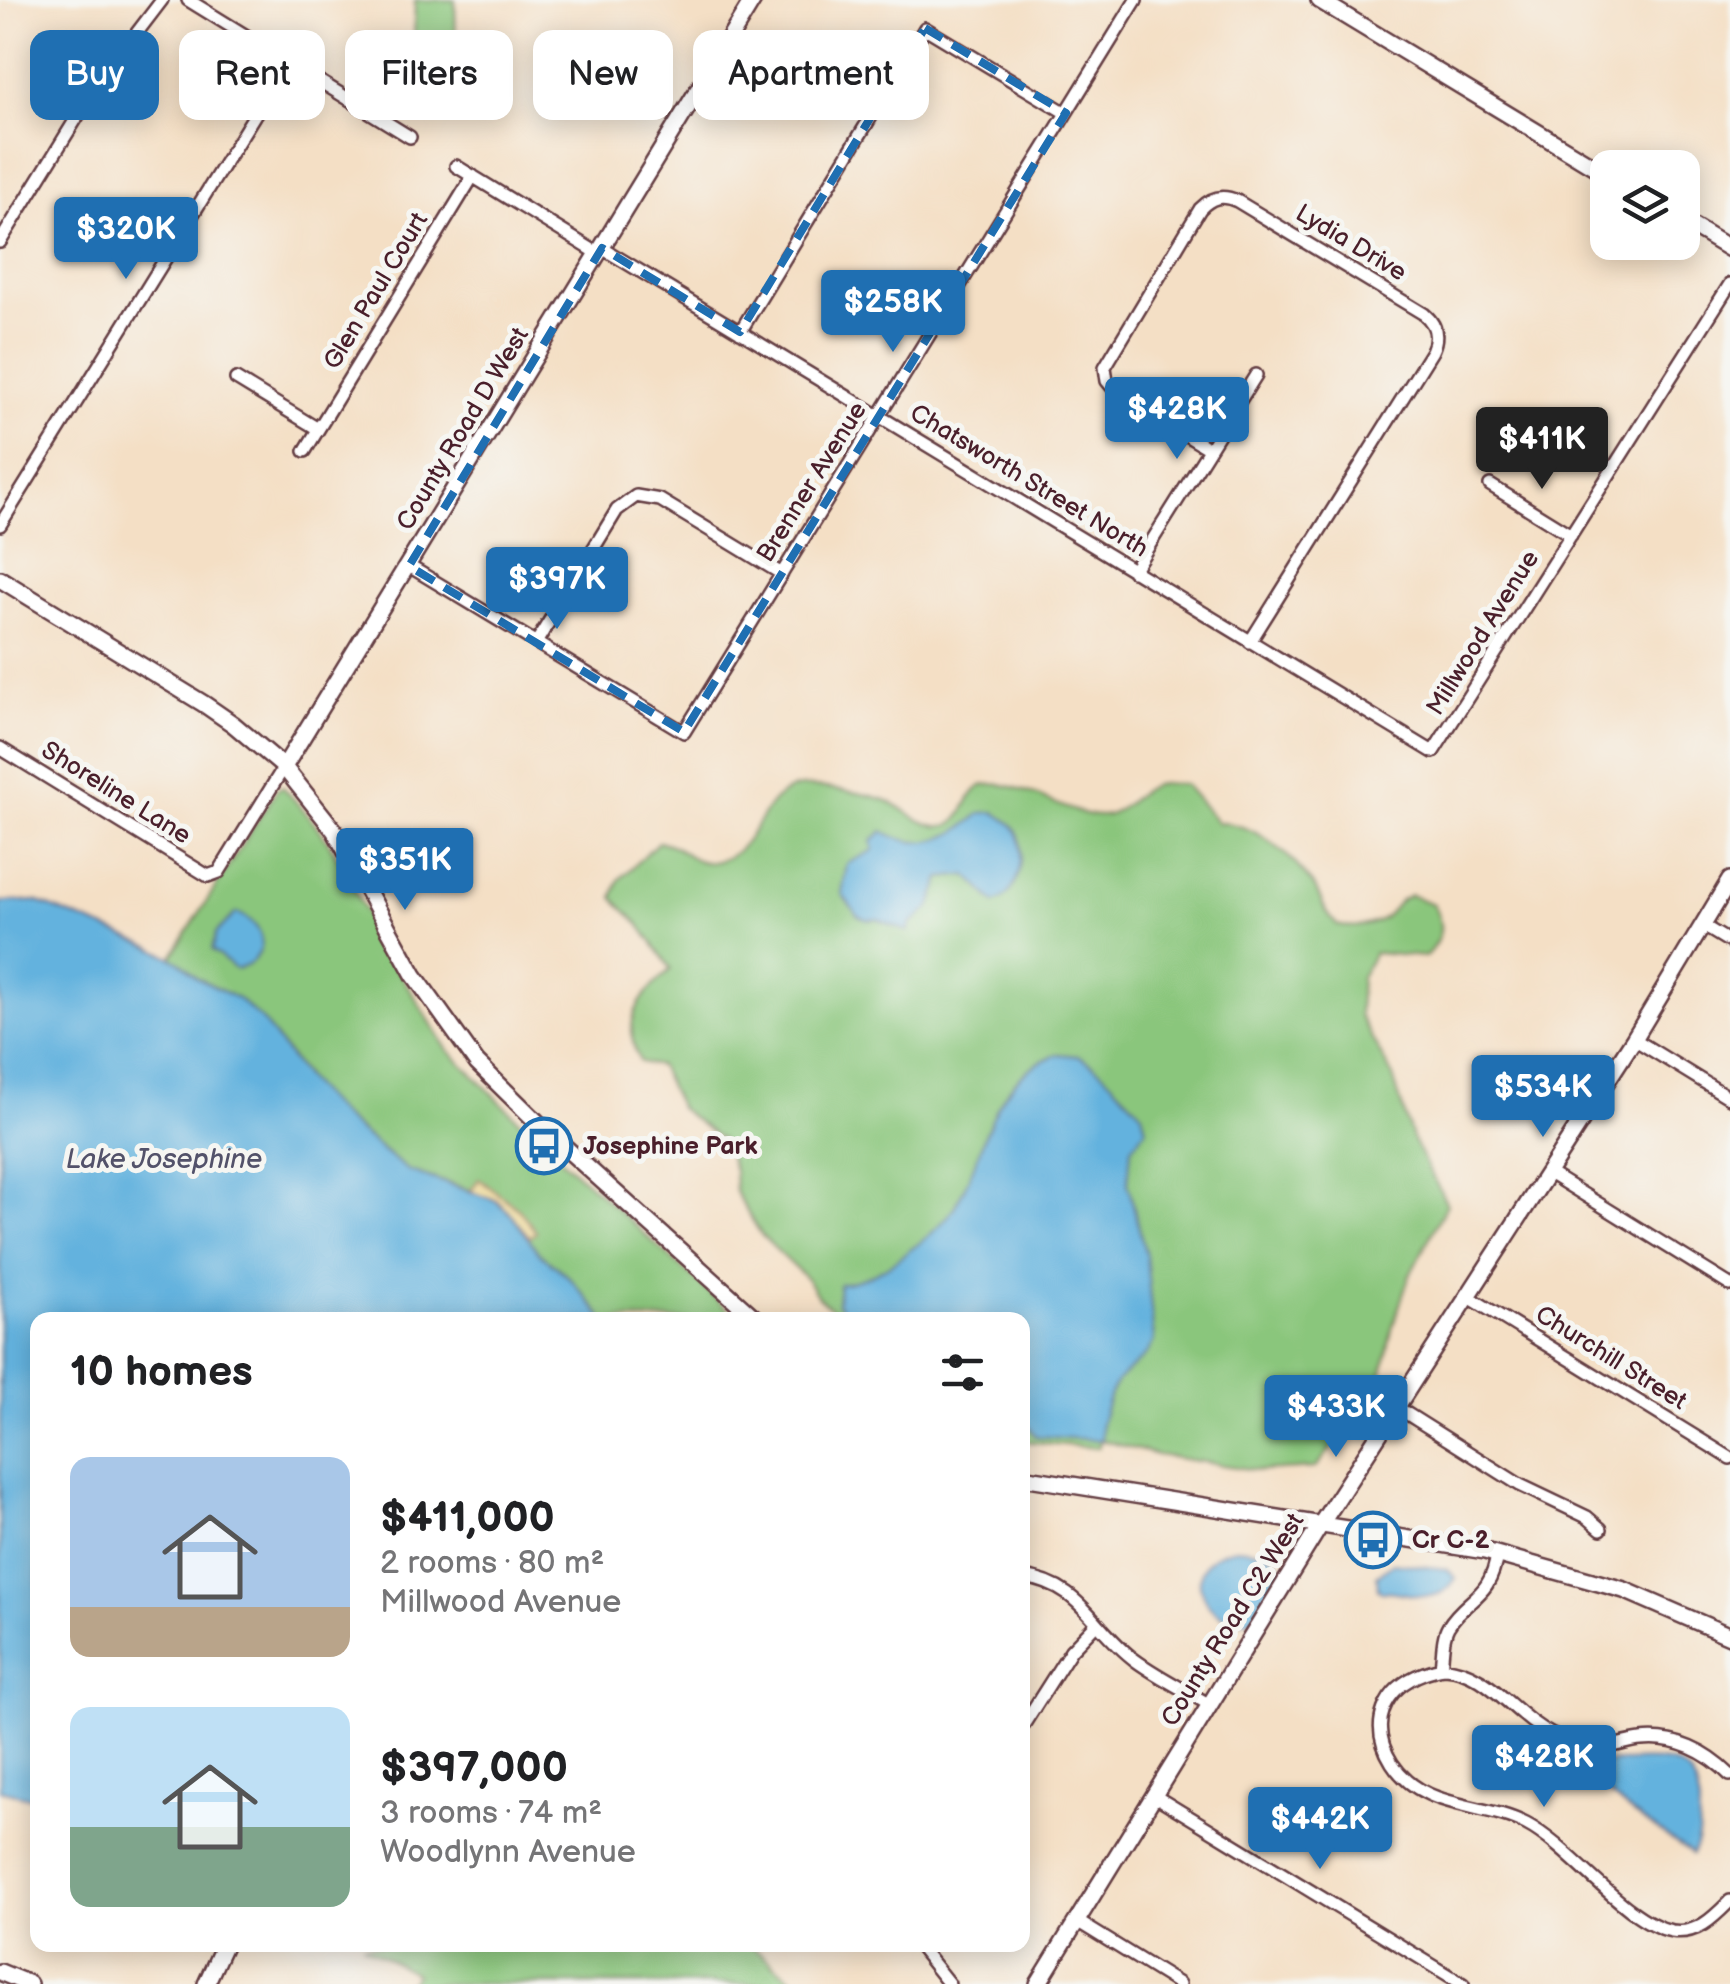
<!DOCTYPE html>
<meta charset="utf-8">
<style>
body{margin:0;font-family:"Balsamiq Sans",sans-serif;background:#f6f6f6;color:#202124;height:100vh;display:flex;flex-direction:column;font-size:38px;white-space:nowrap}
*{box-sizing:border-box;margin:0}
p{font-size:32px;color:#757577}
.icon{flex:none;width:55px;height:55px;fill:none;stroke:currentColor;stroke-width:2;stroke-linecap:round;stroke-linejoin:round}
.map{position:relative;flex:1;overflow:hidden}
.sheet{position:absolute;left:30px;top:1312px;width:1000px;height:640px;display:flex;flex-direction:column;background:#fff;border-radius:20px;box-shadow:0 5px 25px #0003}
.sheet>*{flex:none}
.hud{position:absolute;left:30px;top:30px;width:1000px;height:90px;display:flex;gap:20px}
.controls{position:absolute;left:1590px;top:150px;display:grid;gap:20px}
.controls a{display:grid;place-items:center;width:110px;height:110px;border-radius:20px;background:#fff;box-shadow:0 5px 25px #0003;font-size:50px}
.price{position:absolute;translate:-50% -85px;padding:0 22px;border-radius:10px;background:#1f6fb2;color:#fff;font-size:32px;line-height:65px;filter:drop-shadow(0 2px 5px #0008)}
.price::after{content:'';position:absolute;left:50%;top:60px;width:30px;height:22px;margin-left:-15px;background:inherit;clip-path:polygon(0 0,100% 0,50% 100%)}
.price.active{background:#222;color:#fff}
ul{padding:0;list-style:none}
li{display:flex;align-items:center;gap:30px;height:250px;padding:0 40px}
li span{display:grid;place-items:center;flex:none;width:280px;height:200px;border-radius:20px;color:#555}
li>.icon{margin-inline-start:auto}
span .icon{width:120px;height:120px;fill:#fffc;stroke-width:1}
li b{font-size:42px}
h2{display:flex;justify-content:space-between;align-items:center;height:120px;padding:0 40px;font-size:42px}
.pill{padding:0 35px;border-radius:20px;background:#fff;box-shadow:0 5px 25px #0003;font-size:35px;line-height:90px}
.pill.active{background:#1f6fb2;color:#fff}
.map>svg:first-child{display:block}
</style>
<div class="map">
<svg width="1730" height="1984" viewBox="0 0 1730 1984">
<rect width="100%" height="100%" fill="#f6f6f2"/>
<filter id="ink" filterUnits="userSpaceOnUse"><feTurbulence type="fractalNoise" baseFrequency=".01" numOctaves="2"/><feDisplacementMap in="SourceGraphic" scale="20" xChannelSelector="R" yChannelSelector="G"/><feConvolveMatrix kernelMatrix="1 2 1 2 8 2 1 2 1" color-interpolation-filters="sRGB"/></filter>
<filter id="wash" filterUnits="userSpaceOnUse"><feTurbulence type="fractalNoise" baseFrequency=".0048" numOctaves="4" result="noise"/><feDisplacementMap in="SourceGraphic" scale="40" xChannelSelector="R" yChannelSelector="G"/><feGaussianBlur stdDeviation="2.25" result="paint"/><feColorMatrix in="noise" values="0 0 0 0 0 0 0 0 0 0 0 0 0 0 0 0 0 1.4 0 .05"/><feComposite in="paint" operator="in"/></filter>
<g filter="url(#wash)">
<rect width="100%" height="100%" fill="#f4dfc5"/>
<!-- green -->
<path fill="#8ac67c" stroke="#6a7254" stroke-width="2.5" d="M 415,0 L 455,0 L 456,45 L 442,57 L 414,40 Z
M 429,64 L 446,64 L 447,88 L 429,88 Z
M 1184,784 L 1218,823 C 1255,822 1292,856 1313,885 C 1323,900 1321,908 1337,925 C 1351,929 1373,926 1385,917 C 1396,908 1394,902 1410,895 L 1433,904 C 1445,926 1442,939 1425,957 L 1374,953 L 1361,977 L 1359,1015 L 1393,1077 L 1412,1138 L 1447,1204 L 1409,1277 L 1393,1325 L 1379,1391 L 1315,1468 L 1262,1471 L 1157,1455 L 1101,1440 L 1098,1448 L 1023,1441 L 1022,1320 L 844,1320 L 818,1297 L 807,1279 L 762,1236 L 735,1192 L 734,1171 L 724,1142 L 679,1108 L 659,1066 L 640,1062 C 620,1020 639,997 671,969 L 639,924 L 613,898 L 619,880 L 658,842 C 681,843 690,865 712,862 C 759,856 756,793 801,787 C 819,785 873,794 890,802 C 906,809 918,824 937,826 C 968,830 963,790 985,785 C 1019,778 1065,816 1102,816 C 1120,815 1132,796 1147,788 C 1157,782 1172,784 1184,784 Z
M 283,787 L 319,828 L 334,851 L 386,951 L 447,1049 L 530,1131 L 740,1320 L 605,1320 L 569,1277 L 538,1252 L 512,1215 L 488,1196 L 407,1170 L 324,1101 L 262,1020 L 240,1000 L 197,978 L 171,958 L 277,789 Z
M 362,1945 L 750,1945 L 799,1984 L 410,1984 L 416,1974 Z"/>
<!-- sand -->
<path fill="#eeda9e" stroke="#9c7c64" stroke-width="2.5" d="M 479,1179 L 519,1209 L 536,1232 L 530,1237 L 497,1200 L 473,1193 L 472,1189 Z"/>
<!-- water -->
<path fill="#63b2de" stroke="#566884" stroke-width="2.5" d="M 995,812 C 1001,817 1011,822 1015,828 C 1029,848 1019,896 995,903 L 967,875 L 941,878 L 930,908 L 910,925 L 909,932 L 877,919 L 868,920 L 858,916 L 842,894 L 847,864 L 874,850 L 872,841 L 883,831 C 920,853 951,840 981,813 Z
M 36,901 L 151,947 L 182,963 L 197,978 L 240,1000 L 262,1020 L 305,1078 L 343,1118 L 407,1170 L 495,1200 L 512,1215 L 538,1252 L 569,1277 L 605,1320 L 38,1320 L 37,1799 L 0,1790 L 0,902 Z
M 236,913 C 269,923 271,962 235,969 L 212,950 L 216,933 Z
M 1058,1054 L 1079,1056 L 1100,1070 L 1142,1113 L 1146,1129 L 1131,1148 L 1128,1184 L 1146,1256 L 1154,1341 L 1146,1355 L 1118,1380 L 1110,1394 L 1101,1423 L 1101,1440 L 1036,1436 L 1023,1419 L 1022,1320 L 852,1320 L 837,1303 L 839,1284 C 863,1281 882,1271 902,1256 C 920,1243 941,1228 953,1209 C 989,1151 985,1080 1058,1054 Z
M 1236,1548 C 1260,1550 1275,1552 1287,1574 L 1254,1619 C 1200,1630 1174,1559 1236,1548 Z
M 1393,1563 L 1447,1569 L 1456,1578 C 1437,1609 1411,1591 1382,1591 L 1378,1589 L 1377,1576 Z
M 1561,1759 C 1604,1778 1701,1727 1699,1809 C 1698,1826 1701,1839 1692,1854 L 1633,1814 L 1588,1777 L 1556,1768 Z"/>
</g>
<g filter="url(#ink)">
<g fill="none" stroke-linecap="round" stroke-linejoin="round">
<!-- street casing -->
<g stroke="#643c42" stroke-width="16">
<path id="street" d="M 188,0 L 410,137
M 456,166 L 599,254
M 0,242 L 97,85 L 162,0
M 602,248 L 1433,752 L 1730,284
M 740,332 L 925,28 L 1066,113
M 236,379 L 318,429
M 1209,449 L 1117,393 L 1107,381 L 1105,367 L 1200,209 C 1211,197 1222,194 1237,201 L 1424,314 C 1436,324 1439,336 1432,351 L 1250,642
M 305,451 L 473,176
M 1490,485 L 1571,535
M 0,525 L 288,61
M 409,566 L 684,732 L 1136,0
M 1133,571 L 1256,375
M 536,643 L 617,510 L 636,496 L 660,500 L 782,574
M 0,748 L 208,876 L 219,872 L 284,767
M 1702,925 L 1730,942
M 1634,1039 L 1730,1098
M 1549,1173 L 1730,1285
M 1469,1297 L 1730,1458
M 1398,1408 L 1520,1485 L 1587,1517 L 1601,1529
M 1022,1577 C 1081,1584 1092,1628 1135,1660 C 1158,1677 1185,1690 1210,1705
M 1441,1667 C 1443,1655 1442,1637 1448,1627 C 1466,1597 1491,1599 1497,1554
M 1022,1727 L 1071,1650 L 1097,1623
M 1730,1775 C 1707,1752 1675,1736 1641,1740 C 1629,1741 1617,1746 1604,1747 C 1572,1748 1545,1734 1522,1714 C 1499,1695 1477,1670 1445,1668 C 1438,1668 1431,1671 1424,1673 C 1383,1688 1368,1725 1392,1763 C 1423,1811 1481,1801 1526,1824 C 1572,1848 1625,1922 1672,1931 C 1697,1935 1714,1917 1730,1901
M 1155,1796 L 1463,1984
M 1077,1921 L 1179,1984
M 918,1945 L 949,1984"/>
</g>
<!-- secondary casing -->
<g stroke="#643c42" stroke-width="20">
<path id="secondary" d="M 1319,0 L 1608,175
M 1682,220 L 1730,249
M 0,579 L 204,704 L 233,724 L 284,767 L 334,830 L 414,975 L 477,1063 L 538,1123 L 757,1320
M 284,767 L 753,0
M 1022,1477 L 1485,1551 L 1624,1590 L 1730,1636
M 0,1972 L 29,1984
M 206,1984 L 224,1945
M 1038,1984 L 1321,1524 L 1634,1039 L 1730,880"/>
</g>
<!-- street -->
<use href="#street" stroke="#fff" stroke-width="11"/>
<!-- secondary -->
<use href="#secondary" stroke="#fff" stroke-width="15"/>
</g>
</g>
<!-- marked area -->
<path fill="none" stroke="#1f6fb2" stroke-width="8" stroke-dasharray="20 12" stroke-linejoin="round" d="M 925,28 L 1066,113 L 684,732 L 409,566 L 602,248 L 740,332 Z"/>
<!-- icons -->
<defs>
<g id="bus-ring" transform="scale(2.875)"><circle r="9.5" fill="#f6f6f2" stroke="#1f6fb2" stroke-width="1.5"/><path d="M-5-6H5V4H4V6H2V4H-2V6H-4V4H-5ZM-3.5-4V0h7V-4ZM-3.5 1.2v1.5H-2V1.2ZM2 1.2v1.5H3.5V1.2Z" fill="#1f6fb2"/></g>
</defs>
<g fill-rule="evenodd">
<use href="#bus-ring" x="544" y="1146"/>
<use href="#bus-ring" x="1373" y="1540"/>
</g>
<g text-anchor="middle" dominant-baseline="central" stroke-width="10" stroke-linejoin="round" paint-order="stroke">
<!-- street labels -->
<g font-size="25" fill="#4a1f2b" stroke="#f6f6f2">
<text transform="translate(1351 243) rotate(31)">Lydia Drive</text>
<text transform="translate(376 291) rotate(-59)">Glen Paul Court</text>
<text transform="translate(463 429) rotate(-59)">County Road D West</text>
<text transform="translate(1029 481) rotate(31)">Chatsworth Street North</text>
<text transform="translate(812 482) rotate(-58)">Brenner Avenue</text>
<text transform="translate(1483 633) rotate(-58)">Millwood Avenue</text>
<text transform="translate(116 793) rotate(32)">Shoreline Lane</text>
<text transform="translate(1611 1358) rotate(32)">Churchill Street</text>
<text transform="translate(1233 1620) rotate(-58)">County Road C2 West</text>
</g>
<!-- poi labels -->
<g font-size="25" font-weight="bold" fill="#4a1f2b" stroke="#f6f6f2" text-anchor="start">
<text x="583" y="1146">Josephine Park</text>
<text x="1412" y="1540">Cr C-2</text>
</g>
<!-- water labels -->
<g font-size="28" font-style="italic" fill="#53526a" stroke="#f6f6f2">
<text x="164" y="1159">Lake Josephine</text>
</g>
</g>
</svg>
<div class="controls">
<a><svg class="icon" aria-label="layers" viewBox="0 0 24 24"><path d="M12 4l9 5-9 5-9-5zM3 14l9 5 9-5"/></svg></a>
</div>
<b class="price" style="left:126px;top:282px">$320K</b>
<b class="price" style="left:893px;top:355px">$258K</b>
<b class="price" style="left:1177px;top:462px">$428K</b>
<b class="price active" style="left:1542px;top:492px">$411K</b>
<b class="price" style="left:557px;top:632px">$397K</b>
<b class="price" style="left:405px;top:913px">$351K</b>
<b class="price" style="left:1543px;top:1140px">$534K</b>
<b class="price" style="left:1336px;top:1460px">$433K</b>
<b class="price" style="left:1544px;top:1810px">$428K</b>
<b class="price" style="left:1320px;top:1872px">$442K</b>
<div class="hud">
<a class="pill active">Buy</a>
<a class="pill">Rent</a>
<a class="pill">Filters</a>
<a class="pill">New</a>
<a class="pill">Apartment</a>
</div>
<section class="sheet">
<h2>10 homes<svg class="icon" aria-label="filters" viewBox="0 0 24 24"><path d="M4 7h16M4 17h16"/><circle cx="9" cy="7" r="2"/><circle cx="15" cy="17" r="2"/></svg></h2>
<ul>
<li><span style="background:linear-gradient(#a9c7e8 75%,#b9a48a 0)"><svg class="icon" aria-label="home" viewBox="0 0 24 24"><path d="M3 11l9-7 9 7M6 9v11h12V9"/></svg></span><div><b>$411,000</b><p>2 rooms · 80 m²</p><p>Millwood Avenue</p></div></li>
<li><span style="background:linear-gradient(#bfe0f5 60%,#7fa58c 0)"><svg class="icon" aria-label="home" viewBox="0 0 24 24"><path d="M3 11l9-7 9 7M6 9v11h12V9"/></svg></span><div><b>$397,000</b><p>3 rooms · 74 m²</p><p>Woodlynn Avenue</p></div></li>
</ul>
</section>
</div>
